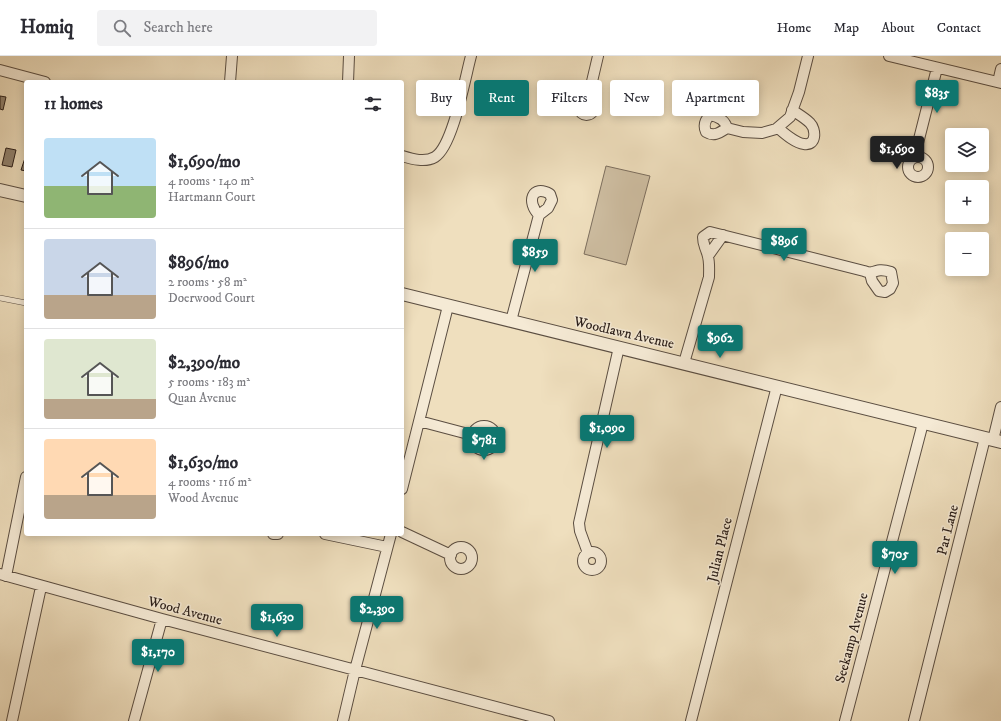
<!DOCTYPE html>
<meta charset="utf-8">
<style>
body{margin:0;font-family:"IM FELL DW Pica",serif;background:#f2f2f3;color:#2b2b33;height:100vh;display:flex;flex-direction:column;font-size:15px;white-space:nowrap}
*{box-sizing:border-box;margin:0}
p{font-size:13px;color:#7c7c81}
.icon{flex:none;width:22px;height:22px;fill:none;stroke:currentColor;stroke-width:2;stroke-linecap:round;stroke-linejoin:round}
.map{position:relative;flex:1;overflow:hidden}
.panel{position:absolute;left:24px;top:24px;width:380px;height:456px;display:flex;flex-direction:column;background:#fff;border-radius:4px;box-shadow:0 2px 10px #0003}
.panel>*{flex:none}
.banner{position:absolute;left:416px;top:24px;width:380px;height:36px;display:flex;gap:8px}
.controls{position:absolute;left:945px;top:72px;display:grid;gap:8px}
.controls a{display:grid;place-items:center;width:44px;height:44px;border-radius:4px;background:#fff;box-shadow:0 2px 10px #0003;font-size:20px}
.price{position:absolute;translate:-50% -34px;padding:0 9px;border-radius:4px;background:#0f766e;color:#fff;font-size:13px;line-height:26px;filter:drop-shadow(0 1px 2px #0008)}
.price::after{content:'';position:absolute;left:50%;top:24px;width:12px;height:9px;margin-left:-6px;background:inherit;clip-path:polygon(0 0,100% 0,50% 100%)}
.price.active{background:#222;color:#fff}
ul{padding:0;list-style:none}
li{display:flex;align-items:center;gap:12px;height:100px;padding:0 20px}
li+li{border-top:1px solid #e1e1e2}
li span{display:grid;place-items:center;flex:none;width:112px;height:80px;border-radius:4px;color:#555}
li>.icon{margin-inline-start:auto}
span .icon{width:48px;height:48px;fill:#fffc;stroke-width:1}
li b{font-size:17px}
h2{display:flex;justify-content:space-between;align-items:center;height:48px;padding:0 20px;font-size:17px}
.chip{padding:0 14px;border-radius:4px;background:#fff;box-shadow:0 2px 10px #0003;font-size:14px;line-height:36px}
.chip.active{background:#0f766e;color:#fff}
header{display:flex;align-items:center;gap:24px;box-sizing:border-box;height:56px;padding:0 20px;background:#fff;border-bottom:1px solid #e1e1e2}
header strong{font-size:19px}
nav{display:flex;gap:22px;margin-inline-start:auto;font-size:14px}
.search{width:280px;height:36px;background:#f2f2f3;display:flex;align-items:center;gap:10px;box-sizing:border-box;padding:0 14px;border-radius:4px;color:#7c7c81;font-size:15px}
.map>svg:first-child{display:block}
</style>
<header>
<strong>Homiq</strong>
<div class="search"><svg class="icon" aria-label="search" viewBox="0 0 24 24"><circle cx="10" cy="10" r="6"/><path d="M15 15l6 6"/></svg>Search here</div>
<nav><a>Home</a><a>Map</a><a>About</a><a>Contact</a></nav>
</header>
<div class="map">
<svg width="1001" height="665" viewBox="0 0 1001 665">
<rect width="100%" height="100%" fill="#efdfbe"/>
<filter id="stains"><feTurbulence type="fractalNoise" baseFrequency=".005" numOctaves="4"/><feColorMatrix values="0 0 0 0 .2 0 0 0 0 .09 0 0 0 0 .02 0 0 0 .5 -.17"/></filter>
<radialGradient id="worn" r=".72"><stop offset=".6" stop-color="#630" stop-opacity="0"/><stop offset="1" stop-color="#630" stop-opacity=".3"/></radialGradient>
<!-- green -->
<path fill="#cebea2" stroke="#7c6e5e" d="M 606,110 L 650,120 L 626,209 L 584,198 Z"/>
<!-- building -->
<path fill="#90826f" stroke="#2a1e19" d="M 0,40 L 6,41 L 3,54 L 0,53 Z
M 6,92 L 16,94 L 12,111 L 2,109 Z
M 25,102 L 26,102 L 26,115 L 21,114 Z"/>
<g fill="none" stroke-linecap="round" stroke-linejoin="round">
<!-- service casing -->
<g stroke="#5b4e42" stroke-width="6">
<path id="service" d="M 0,242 L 26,247"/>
</g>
<!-- minor casing -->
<g stroke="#5b4e42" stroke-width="12">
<path id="minor" d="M 889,0 L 1001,27
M 0,14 L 45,26
M 230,26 L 232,0
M 348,26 L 349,0
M 998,26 L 1001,13
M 590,34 L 596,49 C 593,61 582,63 577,50 L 579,43 L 590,34 L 598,0
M 727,72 C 725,64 719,61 710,59 C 705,64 703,69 706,76 C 714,81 719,77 727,72 L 743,76 L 762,77 L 776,73 L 790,61 L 799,36 L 808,0
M 778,72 C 785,78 795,87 804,88 C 817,90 816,73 810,67 C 805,62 798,58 792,54
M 402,100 C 412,103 425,107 435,101 C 453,90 465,22 471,0
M908 111a10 10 0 1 1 20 0a10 10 0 1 1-20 0Z
M 917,101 L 917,91 L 937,12
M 708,200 L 723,179
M 511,265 L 539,159 C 526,146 532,128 550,138 L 552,144 L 548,152 L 539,159
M 684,307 L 709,221 C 709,213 710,205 707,197 C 705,190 703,189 703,181 L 710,176 L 864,215 L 870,217 L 872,225 L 879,235 L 885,236 L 890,233 L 893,227 L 891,216 C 882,213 878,214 870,217
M 419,365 L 472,379
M472 382a12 12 0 1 1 24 0a12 12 0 1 1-24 0Z
M 993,384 L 1001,351
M 402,433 L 448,250
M 402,476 L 451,499
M 273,478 L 278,478
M 325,478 L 387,491
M450 502a11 11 0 1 1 22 0a11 11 0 1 1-22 0Z
M583 505a9 9 0 1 1 18 0a9 9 0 1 1-18 0Z
M 588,497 L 580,475 L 579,467 L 619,291
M 0,518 L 162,563 L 549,665
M 6,520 L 26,421
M 12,665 L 41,531
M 134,665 L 162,563
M 343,665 L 355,614 L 391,478
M 691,665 L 777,330
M 845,665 L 923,367
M 914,665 L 985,382"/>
</g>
<!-- tertiary casing -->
<g stroke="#5b4e42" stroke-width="14">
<path id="tertiary" d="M 0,134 L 26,140
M 402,238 L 1001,386"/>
</g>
<!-- service -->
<use href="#service" stroke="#f5ead5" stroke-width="5"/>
<!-- minor -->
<use href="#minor" stroke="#f5ead5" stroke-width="10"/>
<!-- tertiary -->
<use href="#tertiary" stroke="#f5ead5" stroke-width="12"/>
</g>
<g text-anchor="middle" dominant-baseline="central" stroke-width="3" stroke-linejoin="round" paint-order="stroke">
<!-- street labels -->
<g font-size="14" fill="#2a1e19" stroke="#f5ead5">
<text transform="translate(624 277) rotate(13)">Woodlawn Avenue</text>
<text transform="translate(948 474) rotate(-76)">Par Lane</text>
<text transform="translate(720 494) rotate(-76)">Julian Place</text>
<text transform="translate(185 555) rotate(15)">Wood Avenue</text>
<text transform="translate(852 582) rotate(-75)">Seekamp Avenue</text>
</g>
</g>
<rect width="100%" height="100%" filter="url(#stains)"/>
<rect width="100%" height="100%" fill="url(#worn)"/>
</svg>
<div class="controls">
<a><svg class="icon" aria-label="layers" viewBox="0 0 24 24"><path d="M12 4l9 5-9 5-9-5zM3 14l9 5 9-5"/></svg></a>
<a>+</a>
<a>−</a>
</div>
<b class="price" style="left:937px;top:58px">$835</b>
<b class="price active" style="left:897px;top:114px">$1,690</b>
<b class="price" style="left:784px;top:206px">$896</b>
<b class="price" style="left:535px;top:217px">$859</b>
<b class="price" style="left:720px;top:303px">$962</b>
<b class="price" style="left:607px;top:393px">$1,090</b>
<b class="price" style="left:484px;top:405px">$781</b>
<b class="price" style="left:895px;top:519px">$705</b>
<b class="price" style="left:377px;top:574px">$2,390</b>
<b class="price" style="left:277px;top:582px">$1,630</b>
<b class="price" style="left:158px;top:617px">$1,170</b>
<div class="banner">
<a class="chip">Buy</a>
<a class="chip active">Rent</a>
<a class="chip">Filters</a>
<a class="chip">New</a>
<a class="chip">Apartment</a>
</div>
<section class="panel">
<h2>11 homes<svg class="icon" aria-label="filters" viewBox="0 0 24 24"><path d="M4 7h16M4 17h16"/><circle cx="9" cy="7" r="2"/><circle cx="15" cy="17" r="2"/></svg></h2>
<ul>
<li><span style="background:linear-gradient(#bfe0f5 60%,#8fb573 0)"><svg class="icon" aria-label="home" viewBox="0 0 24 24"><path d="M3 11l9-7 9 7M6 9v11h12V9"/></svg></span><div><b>$1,690/mo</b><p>4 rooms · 140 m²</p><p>Hartmann Court</p></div></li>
<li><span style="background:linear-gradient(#c9d6e8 70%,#b9a48a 0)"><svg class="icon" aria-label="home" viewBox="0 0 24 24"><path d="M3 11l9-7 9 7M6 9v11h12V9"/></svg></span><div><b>$896/mo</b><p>2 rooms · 58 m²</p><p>Doerwood Court</p></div></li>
<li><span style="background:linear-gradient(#dfe7d0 75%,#b9a48a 0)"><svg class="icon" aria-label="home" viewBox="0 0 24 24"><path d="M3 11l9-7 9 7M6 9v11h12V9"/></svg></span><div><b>$2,390/mo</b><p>5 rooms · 183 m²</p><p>Quan Avenue</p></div></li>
<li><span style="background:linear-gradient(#ffd9b3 70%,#b9a48a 0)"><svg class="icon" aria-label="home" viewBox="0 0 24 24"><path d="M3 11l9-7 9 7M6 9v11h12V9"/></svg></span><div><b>$1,630/mo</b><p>4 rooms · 116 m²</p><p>Wood Avenue</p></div></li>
</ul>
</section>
</div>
